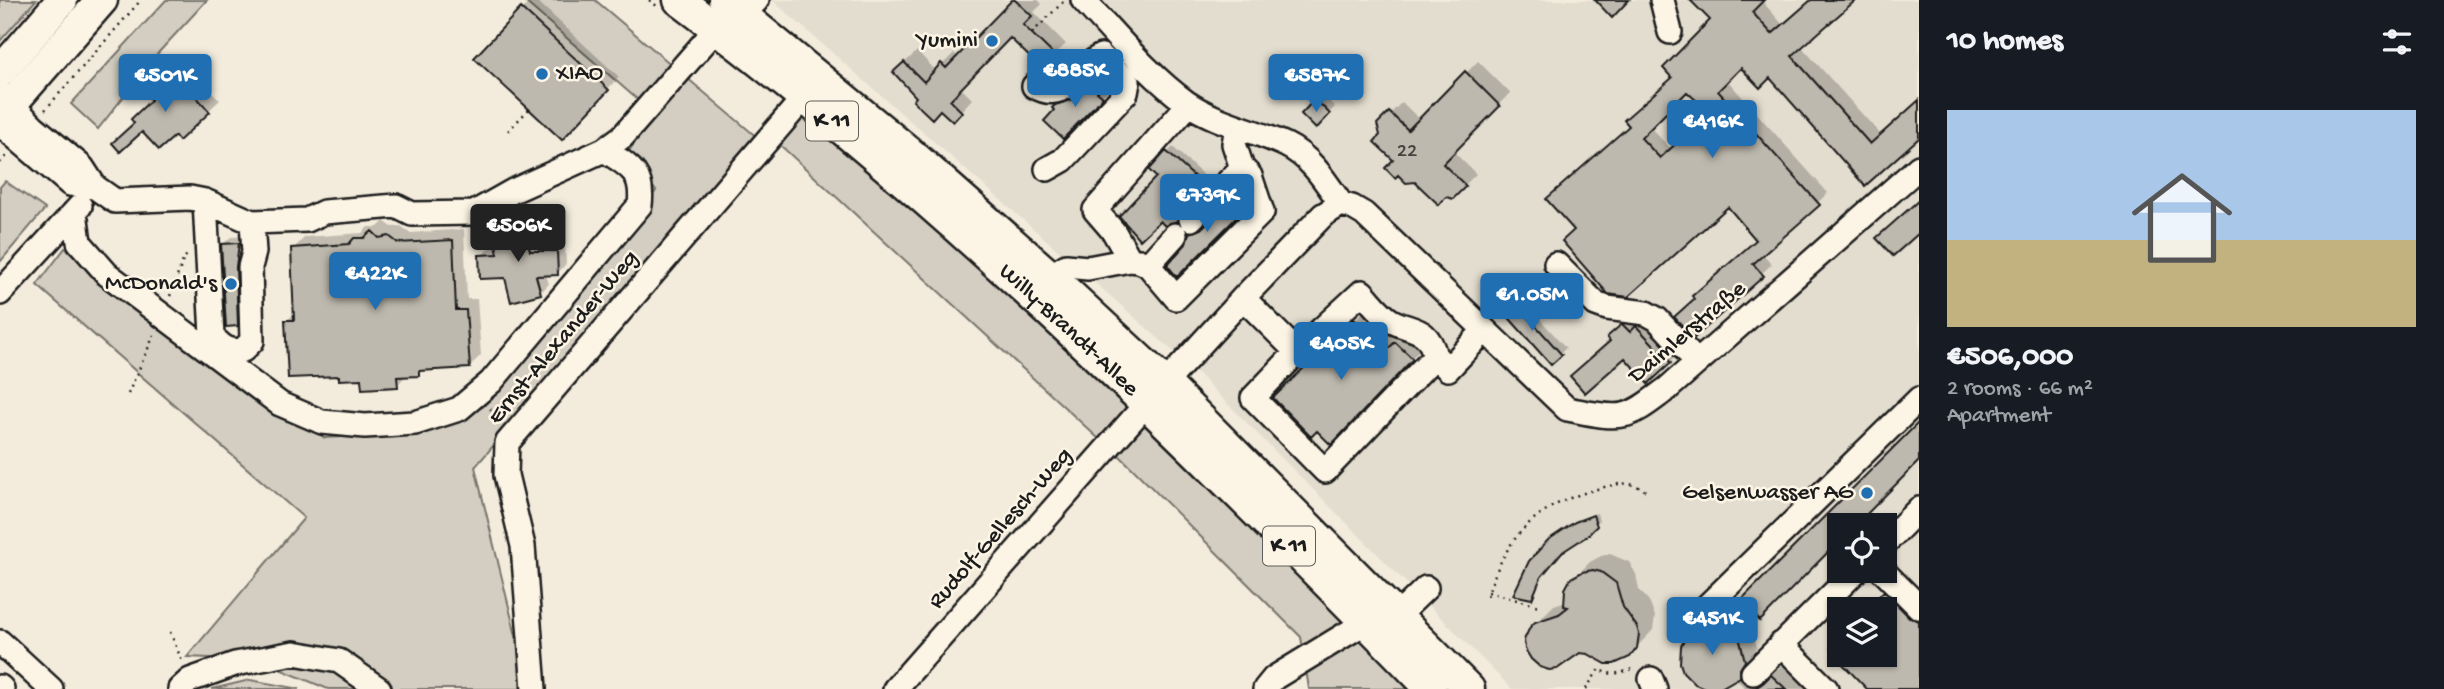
<!DOCTYPE html>
<meta charset="utf-8">
<style>
body{margin:0;font-family:"Gochi Hand",sans-serif;background:#242831;color:#f1f3f6;height:100vh;display:flex;flex-direction:column;font-size:26px;white-space:nowrap}
*{box-sizing:border-box;margin:0}
p{font-size:23px;color:#9ea1a6}
.icon{flex:none;width:38px;height:38px;fill:none;stroke:currentColor;stroke-width:2;stroke-linecap:round;stroke-linejoin:round}
.map{position:relative;flex:1;overflow:hidden}
.side{display:flex;flex-direction:column;background:#171b24;width:525px}
.side>*{flex:none}
.buttons{position:absolute;left:1827px;top:513px;display:grid;gap:14px}
.buttons a{display:grid;place-items:center;width:70px;height:70px;border-radius:0px;background:#171b24;box-shadow:0 2px 5px #0004;font-size:35px}
.price{position:absolute;translate:-50% -60px;padding:0 16px;border-radius:7px;background:#1f6fb2;color:#fff;font-size:23px;line-height:46px;filter:drop-shadow(0 2px 4px #0008)}
.price::after{content:'';position:absolute;left:50%;top:42px;width:21px;height:16px;margin-left:-10px;background:inherit;clip-path:polygon(0 0,100% 0,50% 100%)}
.price.active{background:#222;color:#fff}
ul{padding:0;list-style:none}
li{display:grid;align-content:center;gap:14px;height:371px;padding:0 28px}
li+li{border-top:2px solid #363941}
li span{display:grid;place-items:center;height:217px;border-radius:0px;color:#555}
li>.icon{margin-inline-start:auto}
span .icon{width:126px;height:126px;fill:#fffc;stroke-width:1}
li b{font-size:30px}
h2{display:flex;justify-content:space-between;align-items:center;height:84px;padding:0 28px;font-size:30px}
main{display:flex;flex:1;min-height:0}
.map>svg:first-child{display:block}
</style>
<main>
<div class="map">
<svg width="1919" height="689" viewBox="0 0 1919 689">
<rect width="100%" height="100%" fill="#f3ecdd"/>
<filter id="ink" filterUnits="userSpaceOnUse"><feTurbulence type="fractalNoise" baseFrequency=".0143" numOctaves="2"/><feDisplacementMap in="SourceGraphic" scale="14" xChannelSelector="R" yChannelSelector="G"/><feConvolveMatrix kernelMatrix="1 2 1 2 8 2 1 2 1" color-interpolation-filters="sRGB"/></filter>
<g filter="url(#ink)">
<!-- built -->
<path fill="#e3ddcf" fill-rule="evenodd" d="M 772,0 L 1919,0 L 1919,689 L 1512,689 L 1189,365 ZM 1839,525 L 1885,525 L 1885,570 L 1839,570 ZM 1839,609 L 1885,609 L 1885,654 L 1839,654 Z"/>
<!-- green -->
<path fill="#d3cec1" stroke="#78756e" stroke-width="2" d="M 0,0 L 36,0 L 0,41 Z
M 166,0 L 207,0 L 159,52 L 98,129 L 71,104 Z
M 523,0 L 595,0 L 758,138 L 475,467 L 523,665 L 520,689 L 328,689 L 258,660 L 187,657 L 304,518 L 37,285 L 65,248 L 192,353 L 325,438 L 413,433 L 483,407 L 656,191 L 627,154 L 654,114 Z
M 805,114 L 1132,403 L 1412,689 L 1309,689 L 1301,637 L 1116,452 L 1100,440 L 780,145 Z
M 5,181 L 45,209 L 0,262 L 0,187 Z
M 250,680 L 300,689 L 212,689 Z"/>
<!-- shadow -->
<path fill="#0003" fill-rule="evenodd" d="M 532,0 L 536,0 L 619,77 L 573,126 L 522,9 Z
M 1014,0 L 1038,0 L 1042,4 L 1034,12 L 1066,44 L 1042,67 L 1011,36 L 960,87 L 972,99 L 953,120 L 940,108 L 919,97 L 895,72 L 917,51 L 936,71 L 954,53 L 958,57 Z
M 1693,0 L 1761,0 L 1784,26 L 1810,2 L 1808,0 L 1853,0 L 1801,46 L 1881,135 L 1919,101 L 1919,135 L 1865,183 L 1771,76 L 1742,65 L 1727,80 L 1828,193 L 1762,253 L 1772,264 L 1694,335 L 1758,239 L 1728,205 L 1576,230 L 1631,125 L 1674,77 L 1712,20 ZM 1687,90 L 1712,112 L 1671,149 L 1650,127 Z
M 174,61 L 188,76 L 194,72 L 220,100 L 179,138 L 175,133 L 136,122 L 153,100 L 155,79 Z
M 1478,61 L 1510,93 L 1453,151 L 1476,174 L 1453,197 L 1395,160 L 1379,125 L 1402,102 L 1420,120 Z
M 1107,69 L 1113,74 L 1105,83 L 1110,88 L 1063,137 L 1054,108 L 1065,97 L 1081,92 Z
M 1322,95 L 1335,107 L 1316,126 L 1303,114 Z
M 1173,147 L 1203,175 L 1179,198 L 1185,204 L 1182,214 L 1176,220 L 1159,177 L 1151,170 Z
M 1242,190 L 1247,204 L 1177,275 L 1190,233 L 1205,227 Z
M 533,220 L 539,243 L 565,243 L 566,264 L 558,273 L 546,274 L 549,284 L 540,293 L 506,276 L 481,256 L 490,247 L 498,247 L 496,236 L 505,227 Z
M 384,221 L 392,227 L 401,226 L 410,233 L 464,229 L 467,299 L 477,299 L 481,355 L 469,367 L 423,369 L 418,374 L 408,374 L 397,385 L 341,374 L 286,321 L 296,312 L 293,249 L 305,237 L 362,233 L 368,227 L 378,227 Z
M 246,236 L 244,317 L 237,324 L 223,244 L 231,237 Z
M 1520,297 L 1566,348 L 1551,362 L 1506,311 Z
M 1366,309 L 1399,340 L 1408,331 L 1423,346 L 1331,442 L 1317,429 L 1275,398 Z
M 1630,318 L 1638,326 L 1645,320 L 1677,355 L 1670,362 L 1612,340 L 1609,337 Z
M 1597,513 L 1599,521 L 1586,534 L 1565,547 L 1550,564 L 1531,597 L 1554,537 L 1581,519 Z
M 1610,554 L 1629,562 L 1636,574 L 1639,590 L 1649,601 L 1655,616 L 1653,630 L 1629,655 L 1531,628 L 1554,605 L 1566,601 L 1573,579 L 1590,562 L 1601,556 Z
M 1896,581 L 1919,604 L 1919,685 L 1915,689 L 1870,689 L 1829,648 L 1839,638 L 1839,654 L 1885,654 L 1885,609 L 1868,609 Z
M 1729,613 L 1751,624 L 1757,647 L 1751,656 L 1755,669 L 1762,674 L 1772,674 L 1785,663 L 1811,689 L 1746,689 L 1735,678 L 1716,689 L 1711,689 L 1692,633 L 1713,616 Z"/>
<!-- building -->
<path fill="#beb9ae" stroke="#1c1c1c" stroke-width="2" fill-rule="evenodd" d="M 1012,0 L 1015,0 L 1032,16 L 1023,25 L 1055,56 L 1042,69 L 1010,38 L 950,100 L 962,112 L 953,122 L 940,110 L 932,119 L 913,101 L 916,97 L 893,72 L 904,62 L 924,82 L 941,63 L 946,68 Z
M 1595,0 L 1629,0 L 1612,18 Z
M 1690,0 L 1764,0 L 1752,12 L 1772,34 L 1811,0 L 1856,0 L 1792,56 L 1870,144 L 1919,100 L 1919,138 L 1865,186 L 1770,78 L 1760,88 L 1741,68 L 1718,91 L 1820,205 L 1753,264 L 1764,276 L 1694,338 L 1674,317 L 1694,299 L 1692,296 L 1756,240 L 1728,207 L 1628,297 L 1608,294 L 1562,241 L 1574,230 L 1546,199 L 1629,126 L 1624,120 L 1672,78 L 1663,68 L 1710,20 ZM 1687,92 L 1710,113 L 1660,158 L 1641,138 Z
M 521,8 L 609,90 L 562,140 L 474,58 Z
M 162,70 L 176,86 L 182,81 L 210,112 L 179,141 L 175,136 L 159,150 L 142,132 L 120,152 L 112,143 L 134,123 L 131,119 L 151,100 L 142,90 Z
M 1465,71 L 1500,106 L 1443,164 L 1466,186 L 1453,199 L 1446,197 L 1439,205 L 1415,182 L 1406,183 L 1398,175 L 1395,178 L 1385,168 L 1393,160 L 1374,142 L 1380,135 L 1377,124 L 1389,112 L 1408,130 Z
M 1097,76 L 1105,84 L 1097,92 L 1103,97 L 1063,139 L 1044,121 L 1054,110 L 1052,108 L 1055,105 L 1071,100 Z
M 1315,99 L 1330,114 L 1316,129 L 1301,114 Z
M 1166,151 L 1199,181 L 1175,204 L 1181,209 L 1177,221 L 1165,226 L 1160,221 L 1140,240 L 1119,216 L 1156,177 L 1149,170 Z
M 1240,190 L 1246,208 L 1177,277 L 1167,265 L 1186,244 L 1189,233 L 1201,229 Z
M 1919,200 L 1919,233 L 1893,256 L 1876,238 Z
M 525,227 L 530,251 L 557,251 L 558,275 L 536,276 L 541,294 L 511,302 L 505,278 L 480,279 L 479,255 L 498,254 L 494,235 Z
M 372,231 L 379,238 L 389,236 L 398,243 L 453,240 L 456,310 L 466,310 L 470,368 L 419,371 L 419,376 L 397,377 L 398,387 L 362,389 L 361,379 L 339,380 L 339,376 L 288,378 L 285,320 L 294,320 L 291,248 L 349,244 L 354,238 L 364,238 Z
M 239,243 L 236,267 L 238,326 L 226,327 L 221,244 Z
M 1514,301 L 1562,355 L 1551,365 L 1503,311 Z
M 1354,319 L 1386,351 L 1395,342 L 1413,359 L 1331,445 L 1317,431 L 1311,437 L 1273,398 Z
M 1622,324 L 1630,332 L 1636,326 L 1671,363 L 1648,384 L 1625,358 L 1585,393 L 1570,376 L 1610,341 L 1607,337 Z
M 1919,422 L 1919,461 L 1856,525 L 1839,525 L 1839,541 L 1760,621 L 1740,601 Z
M 1593,515 L 1597,526 L 1587,536 L 1561,553 L 1541,577 L 1532,599 L 1513,595 L 1529,561 L 1548,540 L 1575,522 Z
M 1593,570 L 1601,572 L 1616,583 L 1623,607 L 1637,627 L 1639,634 L 1637,648 L 1630,657 L 1614,664 L 1606,664 L 1588,654 L 1580,653 L 1557,669 L 1549,670 L 1540,667 L 1531,659 L 1525,649 L 1524,640 L 1530,627 L 1535,622 L 1559,614 L 1568,607 L 1564,606 L 1565,589 L 1571,578 L 1582,572 Z
M 1884,591 L 1909,617 L 1919,621 L 1919,689 L 1867,689 L 1833,654 L 1885,654 L 1885,609 L 1866,609 Z
M 1707,625 L 1724,628 L 1739,637 L 1745,661 L 1740,669 L 1740,677 L 1719,689 L 1707,689 L 1695,684 L 1683,672 L 1680,663 L 1681,646 L 1685,639 L 1691,632 Z
M 1771,675 L 1786,689 L 1754,689 L 1763,683 Z"/>
<g fill="none" stroke-linecap="round" stroke-linejoin="round">
<!-- minor casing -->
<g stroke="#1c1c1c" stroke-width="28">
<path id="minor" d="M 1083,0 C 1115,34 1149,76 1187,103 C 1217,123 1254,130 1286,145 C 1311,157 1326,182 1341,204
M 1662,0 L 1670,32
M 1034,86 C 1067,105 1074,70 1101,56 L 1128,82 L 1126,93 L 1063,160 L 1047,169
M 0,93 L 33,126 L 82,167 L 95,187 L 115,201 L 190,198 L 205,201 L 252,222 L 307,220 L 324,212 L 396,206 L 412,214 L 474,213 L 513,191 L 604,150 L 623,136 L 717,28 L 743,15 L 757,0
M 0,124 L 70,184 L 95,187
M 1237,127 L 1234,144 L 1242,168
M 205,201 L 212,336 C 222,347 228,352 243,350 L 252,341 L 250,267 L 254,252 L 252,222
M 75,212 L 79,242 L 107,274 L 280,404 L 322,422 L 365,426 L 415,423 L 459,409 L 491,382 L 640,205 C 644,172 629,166 604,150
M 1130,260 L 1114,232 L 1095,210 L 1189,104
M 1556,264 L 1596,304 L 1607,308 L 1646,313 L 1657,319 L 1697,362
M 1148,265 L 1176,298 L 1262,212 L 1250,176 L 1242,168 L 1191,219
M 1050,276 L 1066,266 L 1088,268 L 1130,260 L 1139,261 L 1148,265 L 1175,235
M 0,293 L 80,206
M 1243,298 L 1297,352 L 1253,398 L 1325,471 L 1435,356 L 1448,369 L 1484,331
M 1297,352 L 1362,292 C 1370,300 1380,314 1390,320 C 1410,332 1428,325 1435,356
M 1885,543 L 1919,509
M 1882,570 L 1919,607
M 1700,613 L 1919,399
M 1397,616 L 1426,588
M 0,642 L 51,689
M 1781,644 L 1826,689
M 1753,673 L 1857,570
M 1651,679 L 1655,689
M 0,687 L 2,689
M 180,689 L 190,680 L 235,664 L 294,653 L 339,661 L 379,689
M 534,689 L 523,546 L 506,475 L 507,443 L 814,86
M 895,689 L 1147,403 L 1243,298 L 1323,215 L 1341,204 L 1352,207 L 1364,214 L 1567,409 C 1584,412 1606,418 1623,415 C 1639,412 1654,398 1667,389 L 1919,167
M 1265,689 L 1274,678 L 1366,622 L 1378,611"/>
</g>
<!-- major casing -->
<g stroke="#1c1c1c" stroke-width="35">
<g id="major">
<path id="s1" d="M 679,0 C 952,204 1194,446 1431,689"/>
<path d="M 724,0 L 908,151 L 1050,276 L 1165,383 L 1469,689"/>
<path d="M 0,72 L 62,0"/>
<path d="M 0,117 L 102,0"/>
</g>
</g>
<!-- path -->
<path stroke="#1c1c1c" stroke-width="2.5" stroke-dasharray="2 5" stroke-linecap="butt" d="M 649,0 L 657,6
M 1032,33 L 1064,1
M 45,110 L 141,0
M 508,131 L 529,109
M 0,163 L 7,155
M 170,296 L 184,258 L 188,254
M 128,394 L 154,335
M 490,409 L 503,421
M 1488,592 L 1539,606
M 1487,596 C 1508,533 1536,505 1601,488 C 1619,483 1631,480 1647,492
M 170,632 L 182,661
M 1586,689 L 1599,669 C 1610,677 1624,673 1636,667"/>
<!-- minor -->
<use href="#minor" stroke="#fcf5e5" stroke-width="23"/>
<!-- major -->
<use href="#major" stroke="#fcf5e5" stroke-width="30"/>
</g>
</g>
<!-- markers -->
<g fill="#1f6fb2" stroke="#fcf5e5" stroke-width="2.5">
<circle cx="992" cy="41" r="7"/>
<circle cx="542" cy="74" r="7"/>
<circle cx="231" cy="284" r="7"/>
<circle cx="1867" cy="493" r="7"/>
</g>
<g text-anchor="middle" dominant-baseline="central" stroke-width="5" stroke-linejoin="round" paint-order="stroke">
<!-- number labels -->
<g font-size="21" fill="#444340">
<text x="1407" y="152">22</text>
</g>
<!-- shield labels -->
<g fill="#fcf5e5" stroke="#5f5d58" stroke-width="2">
<rect x="806" y="101.5" width="52" height="39" rx="5"/>
<rect x="1263" y="526.5" width="52" height="39" rx="5"/>
</g>
<g font-size="23" font-weight="bold" fill="#1c1c1c">
<text x="832" y="121">K 11</text>
<text x="1289" y="546">K 11</text>
</g>
<!-- poi labels -->
<g font-size="24" fill="#1c1c1c" stroke="#fcf5e5" text-anchor="end">
<text x="978" y="41">Yumini</text>
<text x="556" y="74" text-anchor="start">XIAO</text>
<text x="217" y="284">McDonald's</text>
<text x="1853" y="493">Gelsenwasser AG</text>
</g>
<!-- street labels -->
<g font-size="24" fill="#1c1c1c" stroke="#fcf5e5">
<text stroke="none"><textPath href="#s1" startOffset="511">Willy-Brandt-Allee</textPath></text>
<text transform="translate(1688 333) rotate(-40)">Daimlerstraße</text>
<text transform="translate(564 338) rotate(-50)">Ernst-Alexander-Weg</text>
<text transform="translate(1001 529) rotate(-49)">Rudolf-Gellesch-Weg</text>
</g>
</g>
</svg>
<div class="buttons">
<a><svg class="icon" aria-label="locate" viewBox="0 0 24 24"><circle cx="12" cy="12" r="6"/><path d="M12 2v4M12 18v4M2 12h4M18 12h4"/></svg></a>
<a><svg class="icon" aria-label="layers" viewBox="0 0 24 24"><path d="M12 4l9 5-9 5-9-5zM3 14l9 5 9-5"/></svg></a>
</div>
<b class="price" style="left:1075px;top:109px">€885K</b>
<b class="price" style="left:165px;top:114px">€501K</b>
<b class="price" style="left:1316px;top:114px">€587K</b>
<b class="price" style="left:1712px;top:160px">€416K</b>
<b class="price" style="left:1207px;top:234px">€739K</b>
<b class="price active" style="left:518px;top:264px">€506K</b>
<b class="price" style="left:375px;top:312px">€422K</b>
<b class="price" style="left:1532px;top:333px">€1.05M</b>
<b class="price" style="left:1341px;top:382px">€405K</b>
<b class="price" style="left:1712px;top:657px">€451K</b>
</div>
<section class="side">
<h2>10 homes<svg class="icon" aria-label="filters" viewBox="0 0 24 24"><path d="M4 7h16M4 17h16"/><circle cx="9" cy="7" r="2"/><circle cx="15" cy="17" r="2"/></svg></h2>
<ul>
<li><span style="background:linear-gradient(#a9c7e8 60%,#c2b280 0)"><svg class="icon" aria-label="home" viewBox="0 0 24 24"><path d="M3 11l9-7 9 7M6 9v11h12V9"/></svg></span><div><b>€506,000</b><p>2 rooms · 66 m²</p><p>Apartment</p></div></li>
</ul>
</section>
</main>
